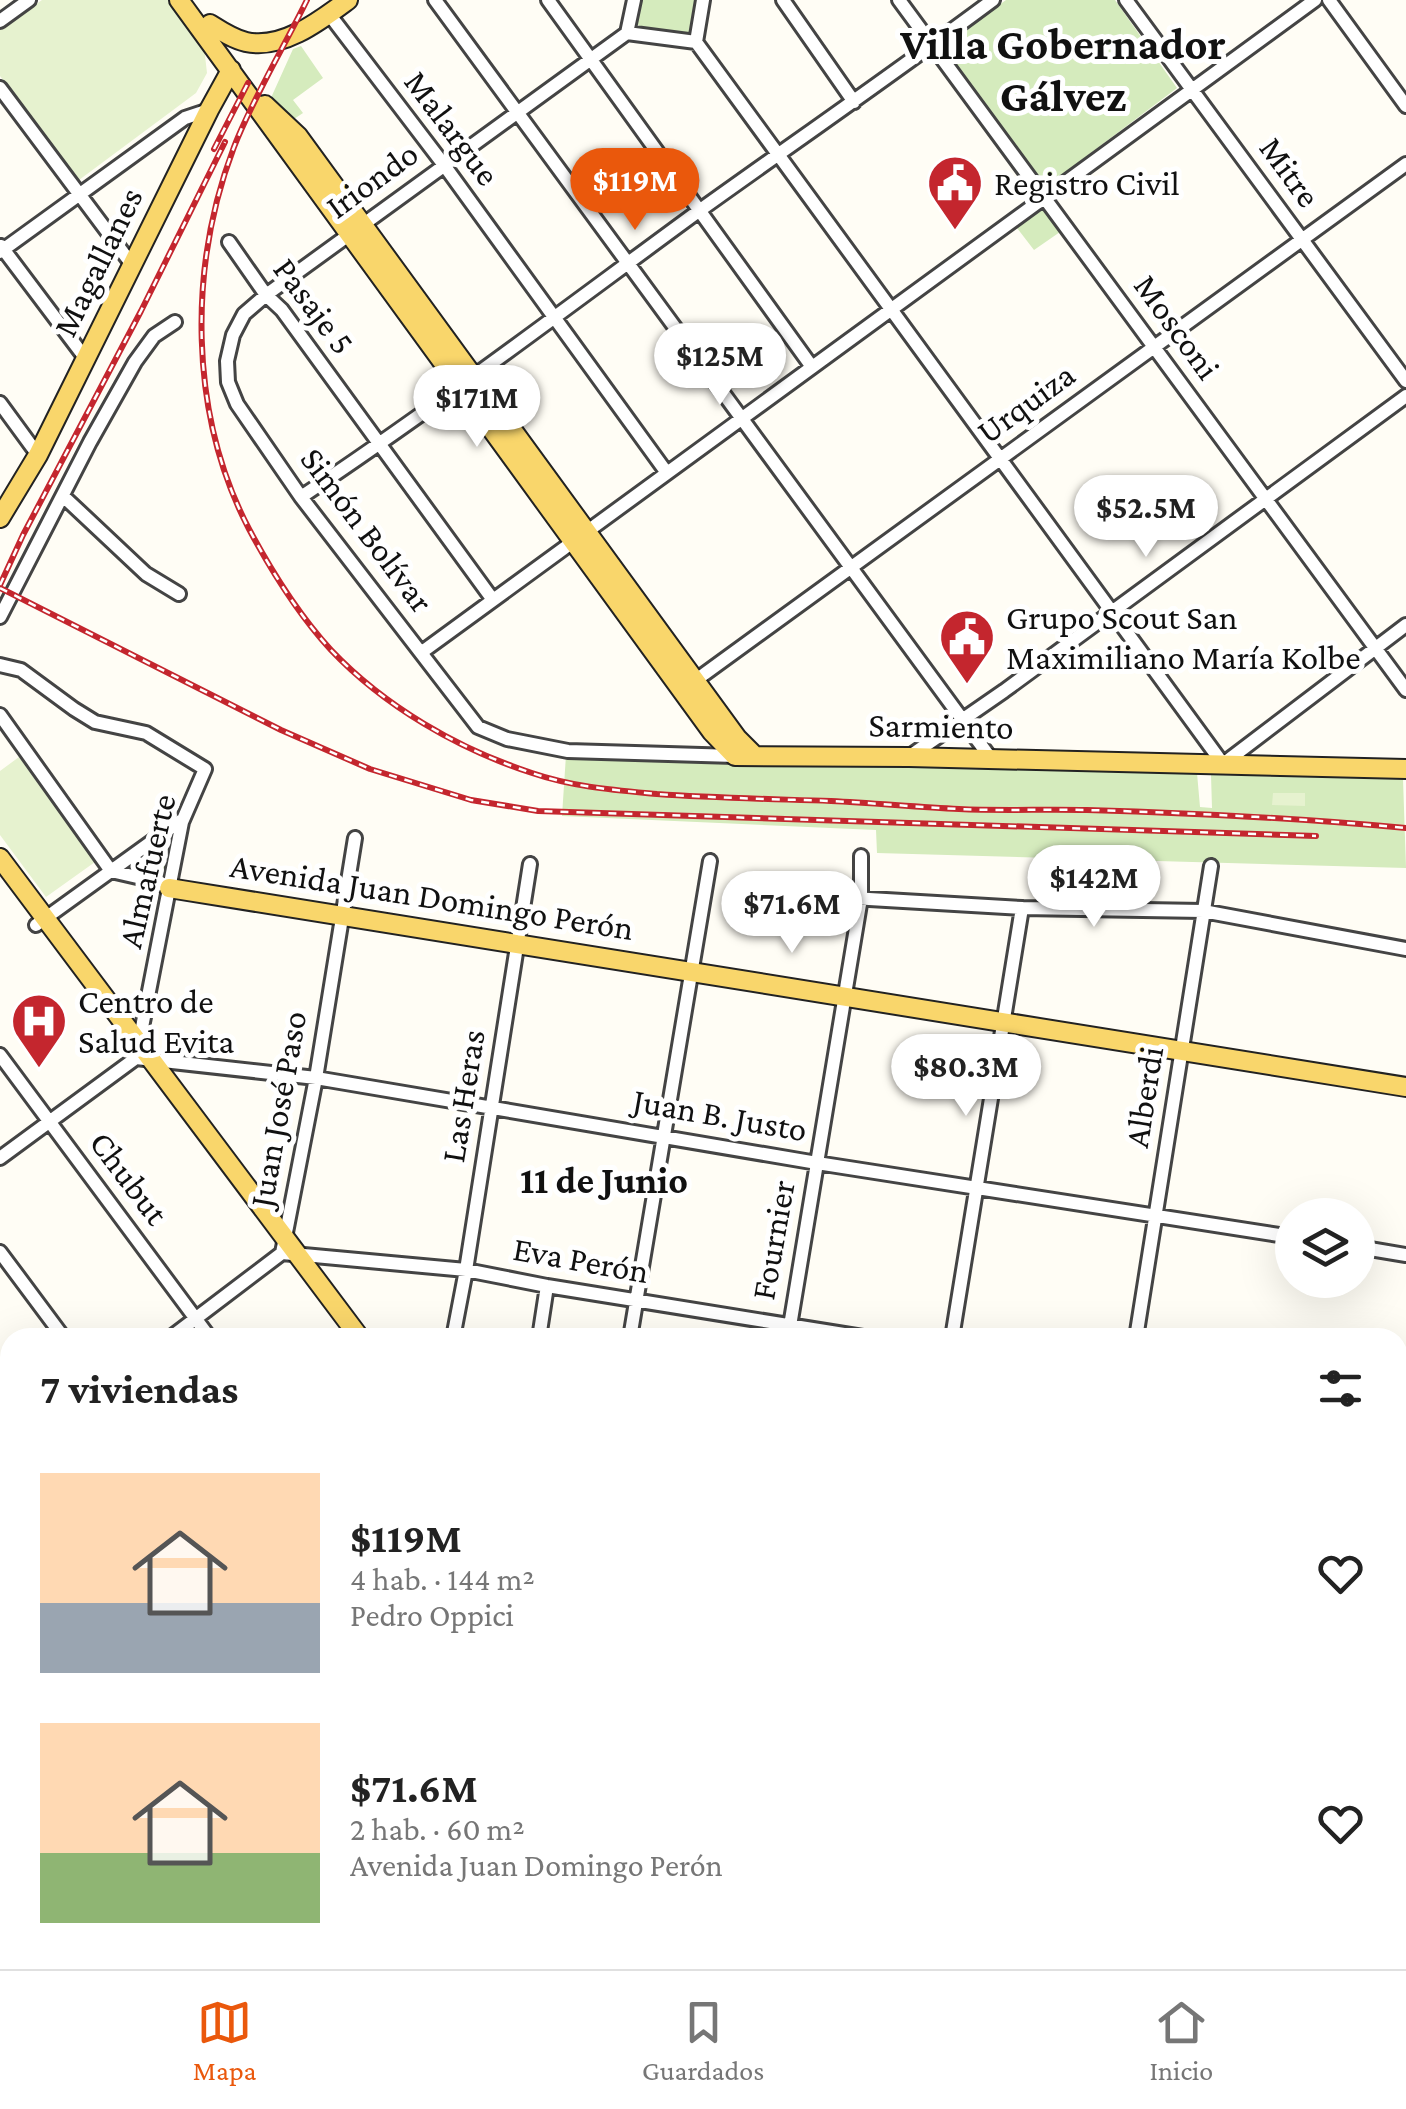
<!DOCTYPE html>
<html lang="es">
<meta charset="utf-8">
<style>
body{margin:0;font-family:"Crimson Pro",serif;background:#f6f6f6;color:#222;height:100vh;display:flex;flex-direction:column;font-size:38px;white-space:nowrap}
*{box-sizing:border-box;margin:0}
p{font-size:32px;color:#767676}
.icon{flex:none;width:55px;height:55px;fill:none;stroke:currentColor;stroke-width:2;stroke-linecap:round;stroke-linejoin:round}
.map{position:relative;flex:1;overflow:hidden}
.sheet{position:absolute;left:0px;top:1328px;width:1408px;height:642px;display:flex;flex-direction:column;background:#fff;border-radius:30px 30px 0 0;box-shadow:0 10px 40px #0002}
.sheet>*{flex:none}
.tools{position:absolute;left:1275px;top:1198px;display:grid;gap:20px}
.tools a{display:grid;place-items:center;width:100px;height:100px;border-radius:50%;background:#fff;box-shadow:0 10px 40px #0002;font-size:50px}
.price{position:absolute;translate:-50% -85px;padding:0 22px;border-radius:35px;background:#fff;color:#222;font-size:32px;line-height:65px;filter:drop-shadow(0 2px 5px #0008)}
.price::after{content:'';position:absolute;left:50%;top:60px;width:30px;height:22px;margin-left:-15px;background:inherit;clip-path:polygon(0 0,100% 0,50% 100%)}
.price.on{background:#ea580c;color:#fff}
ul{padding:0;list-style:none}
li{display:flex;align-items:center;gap:30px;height:250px;padding:0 40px}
li span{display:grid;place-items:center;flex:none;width:280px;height:200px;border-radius:0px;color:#555}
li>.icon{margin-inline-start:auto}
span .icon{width:120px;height:120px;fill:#fffc;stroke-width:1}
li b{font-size:42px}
h2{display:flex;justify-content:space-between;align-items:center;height:120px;padding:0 40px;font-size:42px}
.tab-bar{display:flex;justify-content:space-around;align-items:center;height:140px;border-top:2px solid #e0e0e0;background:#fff;font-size:28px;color:#767676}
.tab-bar a{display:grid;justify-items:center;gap:5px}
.tab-bar .on{color:#ea580c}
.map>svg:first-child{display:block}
</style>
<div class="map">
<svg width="1406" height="1969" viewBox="0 0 1406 1969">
<rect width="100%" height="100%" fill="#fffdf5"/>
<!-- green -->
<path fill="#d5ebbd" d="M 642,0 L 697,0 L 694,30 C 679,39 651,33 636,24 Z
M 1006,0 L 1115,0 L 1177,88 L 1043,189 L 938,50 Z
M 301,46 L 323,78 L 293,100 L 303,113 L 294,119 L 270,100 L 293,49 Z
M 1043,209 L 1060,232 L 1034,250 L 1017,228 Z
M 566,755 L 1197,773 L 1200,807 L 1212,808 L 1211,775 L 1403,779 L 1406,868 L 877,853 L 876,830 L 562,816 Z
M 174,834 L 166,873 L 161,875 L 130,871 Z
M 1019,1960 L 1097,1960 L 1118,1969 L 1016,1969 Z"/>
<!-- pitch -->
<path fill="#e6f2cf" d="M 42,0 L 169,0 L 204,47 L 207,73 L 196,93 L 79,180 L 0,76 L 0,30 Z
M 19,757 L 95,862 L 46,897 L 0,835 L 0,771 Z
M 1273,793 L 1305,793 L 1305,806 L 1272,805 Z"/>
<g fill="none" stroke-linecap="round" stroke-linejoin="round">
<!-- minor casing -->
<g stroke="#444" stroke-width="18">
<path id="minor" d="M 435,0 L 992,760
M 548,0 L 812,367
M 634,0 L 627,33 L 696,42 L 703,0
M 783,0 L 854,102
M 899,0 L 1406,690
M 1126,0 L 1406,381
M 1329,0 L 1406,106
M 329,14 L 444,165 L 667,473
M 0,21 L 29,0
M 627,33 L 266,295 L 244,314 L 233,335 L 227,361 L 228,382 L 237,404 L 301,497 L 478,727 L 507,739 L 568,751 L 735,756
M 696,42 L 1223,764 L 1406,625
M 0,88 L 133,266
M 229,242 L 266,295 L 282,310 L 493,600
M 1,246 L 86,359
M 0,252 L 185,118 L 209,110
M 0,403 L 38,455
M 63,496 L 146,574 L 179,594
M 301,497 C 436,407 565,309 696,213 C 795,142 895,73 993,0
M 0,617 L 90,442 L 135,362 L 154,336 L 175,322
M 422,652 L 1315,0
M 0,665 L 21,670 L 74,709 L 95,722 L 146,733 L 205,769 L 182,822 L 136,1058 L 0,1158
M 692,683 L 1406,164
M 0,715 L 111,871
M 910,756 L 1004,691 L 1406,396
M 111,871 L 159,882 L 169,888
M 784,894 L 1022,908 L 1203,911 L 1406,949
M 36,925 L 183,819
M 0,1055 L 210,1338
M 136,1058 L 316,1078 L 817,1163 L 1292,1237
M 1358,1247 L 1406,1255
M 0,1252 L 64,1338
M 282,1253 L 466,1270 L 547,1286 L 869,1338
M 170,1338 L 282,1253 L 316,1078 L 355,838
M 453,1338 L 466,1270 L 530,864
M 539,1338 L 547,1286
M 630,1338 L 710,861
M 788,1338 L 861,898 L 861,856
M 952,1338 L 1022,908
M 1136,1338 L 1211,866
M 1398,1424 L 1406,1425
M 0,1452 L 10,1465
M 1398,1591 L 1406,1593
M 0,1658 L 10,1671
M 1398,1717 L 1406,1697
M 0,1812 L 10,1804
M 1398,1818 L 1406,1822
M 0,1869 L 10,1883
M 68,1960 L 74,1969
M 224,1960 L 231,1969
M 382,1960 L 389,1969
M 533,1960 L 540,1969
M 676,1960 L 683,1969
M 1252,1960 L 1273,1969
M 256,1969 L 268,1960
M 651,1969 L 663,1960
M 946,1969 L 949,1960
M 1293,1969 L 1296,1960"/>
</g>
<!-- major casing -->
<g stroke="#222" stroke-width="22">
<path id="major" d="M 179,0 L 712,732 L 735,756 L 909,757 L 1406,769
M 210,24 C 221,31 233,39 246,42 C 283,50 321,20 348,0
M 265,105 L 298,136 L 737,738 L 754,755
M 0,518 L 38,455 L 209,110 L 231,70
M 0,858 L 360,1338
M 169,888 L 1406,1087
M 828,1960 L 835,1969"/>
</g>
<!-- minor -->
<use href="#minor" stroke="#fff" stroke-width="12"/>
<!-- major -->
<use href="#major" stroke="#f9d66b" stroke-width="18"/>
<!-- rail casing -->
<g stroke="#c4262e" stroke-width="6">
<path id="rail" d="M 307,0 C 283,49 254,96 234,147 C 188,268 189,414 249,529 C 272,572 298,614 331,650 C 384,706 458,749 532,773 C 573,787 614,790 657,794 C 715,798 773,799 831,801 C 874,803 916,807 959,809 C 1001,811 1044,809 1087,810 C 1193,813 1300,818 1406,828
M 214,149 L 248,83
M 0,585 L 23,535 L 141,311 L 225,142
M 0,588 L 281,730 L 370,769 L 471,800 L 538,811 L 1316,836"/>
</g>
<!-- rail -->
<use href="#rail" stroke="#fff" stroke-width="2.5" stroke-dasharray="8" stroke-linecap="butt"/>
</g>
<!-- icons -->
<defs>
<g id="civic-pin" transform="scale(2.875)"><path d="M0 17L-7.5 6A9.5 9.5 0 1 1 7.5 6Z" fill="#c4262e" stroke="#fff"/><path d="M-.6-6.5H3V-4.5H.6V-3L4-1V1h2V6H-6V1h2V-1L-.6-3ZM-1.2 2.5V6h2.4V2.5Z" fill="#fff"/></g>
<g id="hospital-pin" transform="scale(2.875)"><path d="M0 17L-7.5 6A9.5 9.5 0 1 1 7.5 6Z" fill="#c4262e" stroke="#fff"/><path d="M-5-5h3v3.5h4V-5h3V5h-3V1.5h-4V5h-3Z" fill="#fff"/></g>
</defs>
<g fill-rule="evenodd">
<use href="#civic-pin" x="955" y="183"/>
<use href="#civic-pin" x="967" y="637"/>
<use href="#hospital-pin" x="39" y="1021"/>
</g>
<g text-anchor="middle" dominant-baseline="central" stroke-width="10" stroke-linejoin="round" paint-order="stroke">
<!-- street labels -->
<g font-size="35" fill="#111" stroke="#fff">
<text transform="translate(452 128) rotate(53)">Malargue</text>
<text transform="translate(1290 172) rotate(54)">Mitre</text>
<text transform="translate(372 180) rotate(-36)">Iriondo</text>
<text transform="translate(98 262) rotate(-64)">Magallanes</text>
<text transform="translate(314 306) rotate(53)">Pasaje 5</text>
<text transform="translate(1177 327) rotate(54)">Mosconi</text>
<text transform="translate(1026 403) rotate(-36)">Urquiza</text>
<text transform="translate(367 530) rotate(53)">Simón Bolívar</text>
<text transform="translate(941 726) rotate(1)">Sarmiento</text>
<text transform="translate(147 871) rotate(-77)">Almafuerte</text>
<text transform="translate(432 897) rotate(9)">Avenida Juan Domingo Perón</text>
<text transform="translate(463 1096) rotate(-81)">Las Heras</text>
<text transform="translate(1144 1097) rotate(-81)">Alberdi</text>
<text transform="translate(278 1109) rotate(-80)">Juan José Paso</text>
<text transform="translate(720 1115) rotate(10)">Juan B. Justo</text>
<text transform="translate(129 1178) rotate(53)">Chubut</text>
<text transform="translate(773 1240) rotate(-80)">Fournier</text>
<text transform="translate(581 1260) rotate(10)">Eva Perón</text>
</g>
<!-- poi labels -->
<g font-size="35" fill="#111" stroke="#fff" text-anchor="start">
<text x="994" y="183">Registro Civil</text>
<text x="1006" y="617">Grupo Scout San<tspan x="1006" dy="40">Maximiliano María Kolbe</tspan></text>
<text x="78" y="1001">Centro de<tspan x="78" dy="40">Salud Evita</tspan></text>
</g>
<!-- neighbourhood labels -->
<g font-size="38" font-weight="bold" fill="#111" stroke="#fff">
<text x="604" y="1180">11 de Junio</text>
</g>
<!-- district labels -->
<g font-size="45" font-weight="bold" fill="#111" stroke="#fff">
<text x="1063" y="44">Villa Gobernador<tspan x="1063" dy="52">Gálvez</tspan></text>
</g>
</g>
</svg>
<div class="tools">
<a><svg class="icon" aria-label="layers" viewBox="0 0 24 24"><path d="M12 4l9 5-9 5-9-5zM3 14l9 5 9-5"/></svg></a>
</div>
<b class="price on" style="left:635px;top:233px">$119M</b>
<b class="price" style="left:720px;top:408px">$125M</b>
<b class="price" style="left:477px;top:450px">$171M</b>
<b class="price" style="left:1146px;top:560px">$52.5M</b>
<b class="price" style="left:1094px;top:930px">$142M</b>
<b class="price" style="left:792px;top:956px">$71.6M</b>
<b class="price" style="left:966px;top:1119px">$80.3M</b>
<section class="sheet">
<h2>7 viviendas<svg class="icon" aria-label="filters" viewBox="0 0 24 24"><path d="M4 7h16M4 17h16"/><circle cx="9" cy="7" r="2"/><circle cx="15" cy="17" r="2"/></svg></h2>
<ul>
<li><span style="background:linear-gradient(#ffd9b3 65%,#9aa5b1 0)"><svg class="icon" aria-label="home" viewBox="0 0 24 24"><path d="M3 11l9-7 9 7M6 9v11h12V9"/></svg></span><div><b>$119M</b><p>4 hab. · 144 m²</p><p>Pedro Oppici</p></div><svg class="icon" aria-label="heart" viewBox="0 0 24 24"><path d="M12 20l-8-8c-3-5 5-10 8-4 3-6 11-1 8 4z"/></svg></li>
<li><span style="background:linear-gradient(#ffd9b3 65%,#8fb573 0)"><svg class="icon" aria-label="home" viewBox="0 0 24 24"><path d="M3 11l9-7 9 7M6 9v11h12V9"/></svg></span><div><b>$71.6M</b><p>2 hab. · 60 m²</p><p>Avenida Juan Domingo Perón</p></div><svg class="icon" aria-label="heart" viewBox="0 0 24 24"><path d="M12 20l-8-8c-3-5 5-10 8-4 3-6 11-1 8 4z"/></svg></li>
</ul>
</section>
</div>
<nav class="tab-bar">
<a class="on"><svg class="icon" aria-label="map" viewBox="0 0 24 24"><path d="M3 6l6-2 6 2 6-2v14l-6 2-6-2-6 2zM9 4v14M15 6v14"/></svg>Mapa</a>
<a><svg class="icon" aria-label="saved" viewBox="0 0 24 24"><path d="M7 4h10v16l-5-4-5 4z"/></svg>Guardados</a>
<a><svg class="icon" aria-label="home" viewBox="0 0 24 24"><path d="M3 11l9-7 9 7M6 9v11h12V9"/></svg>Inicio</a>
</nav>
